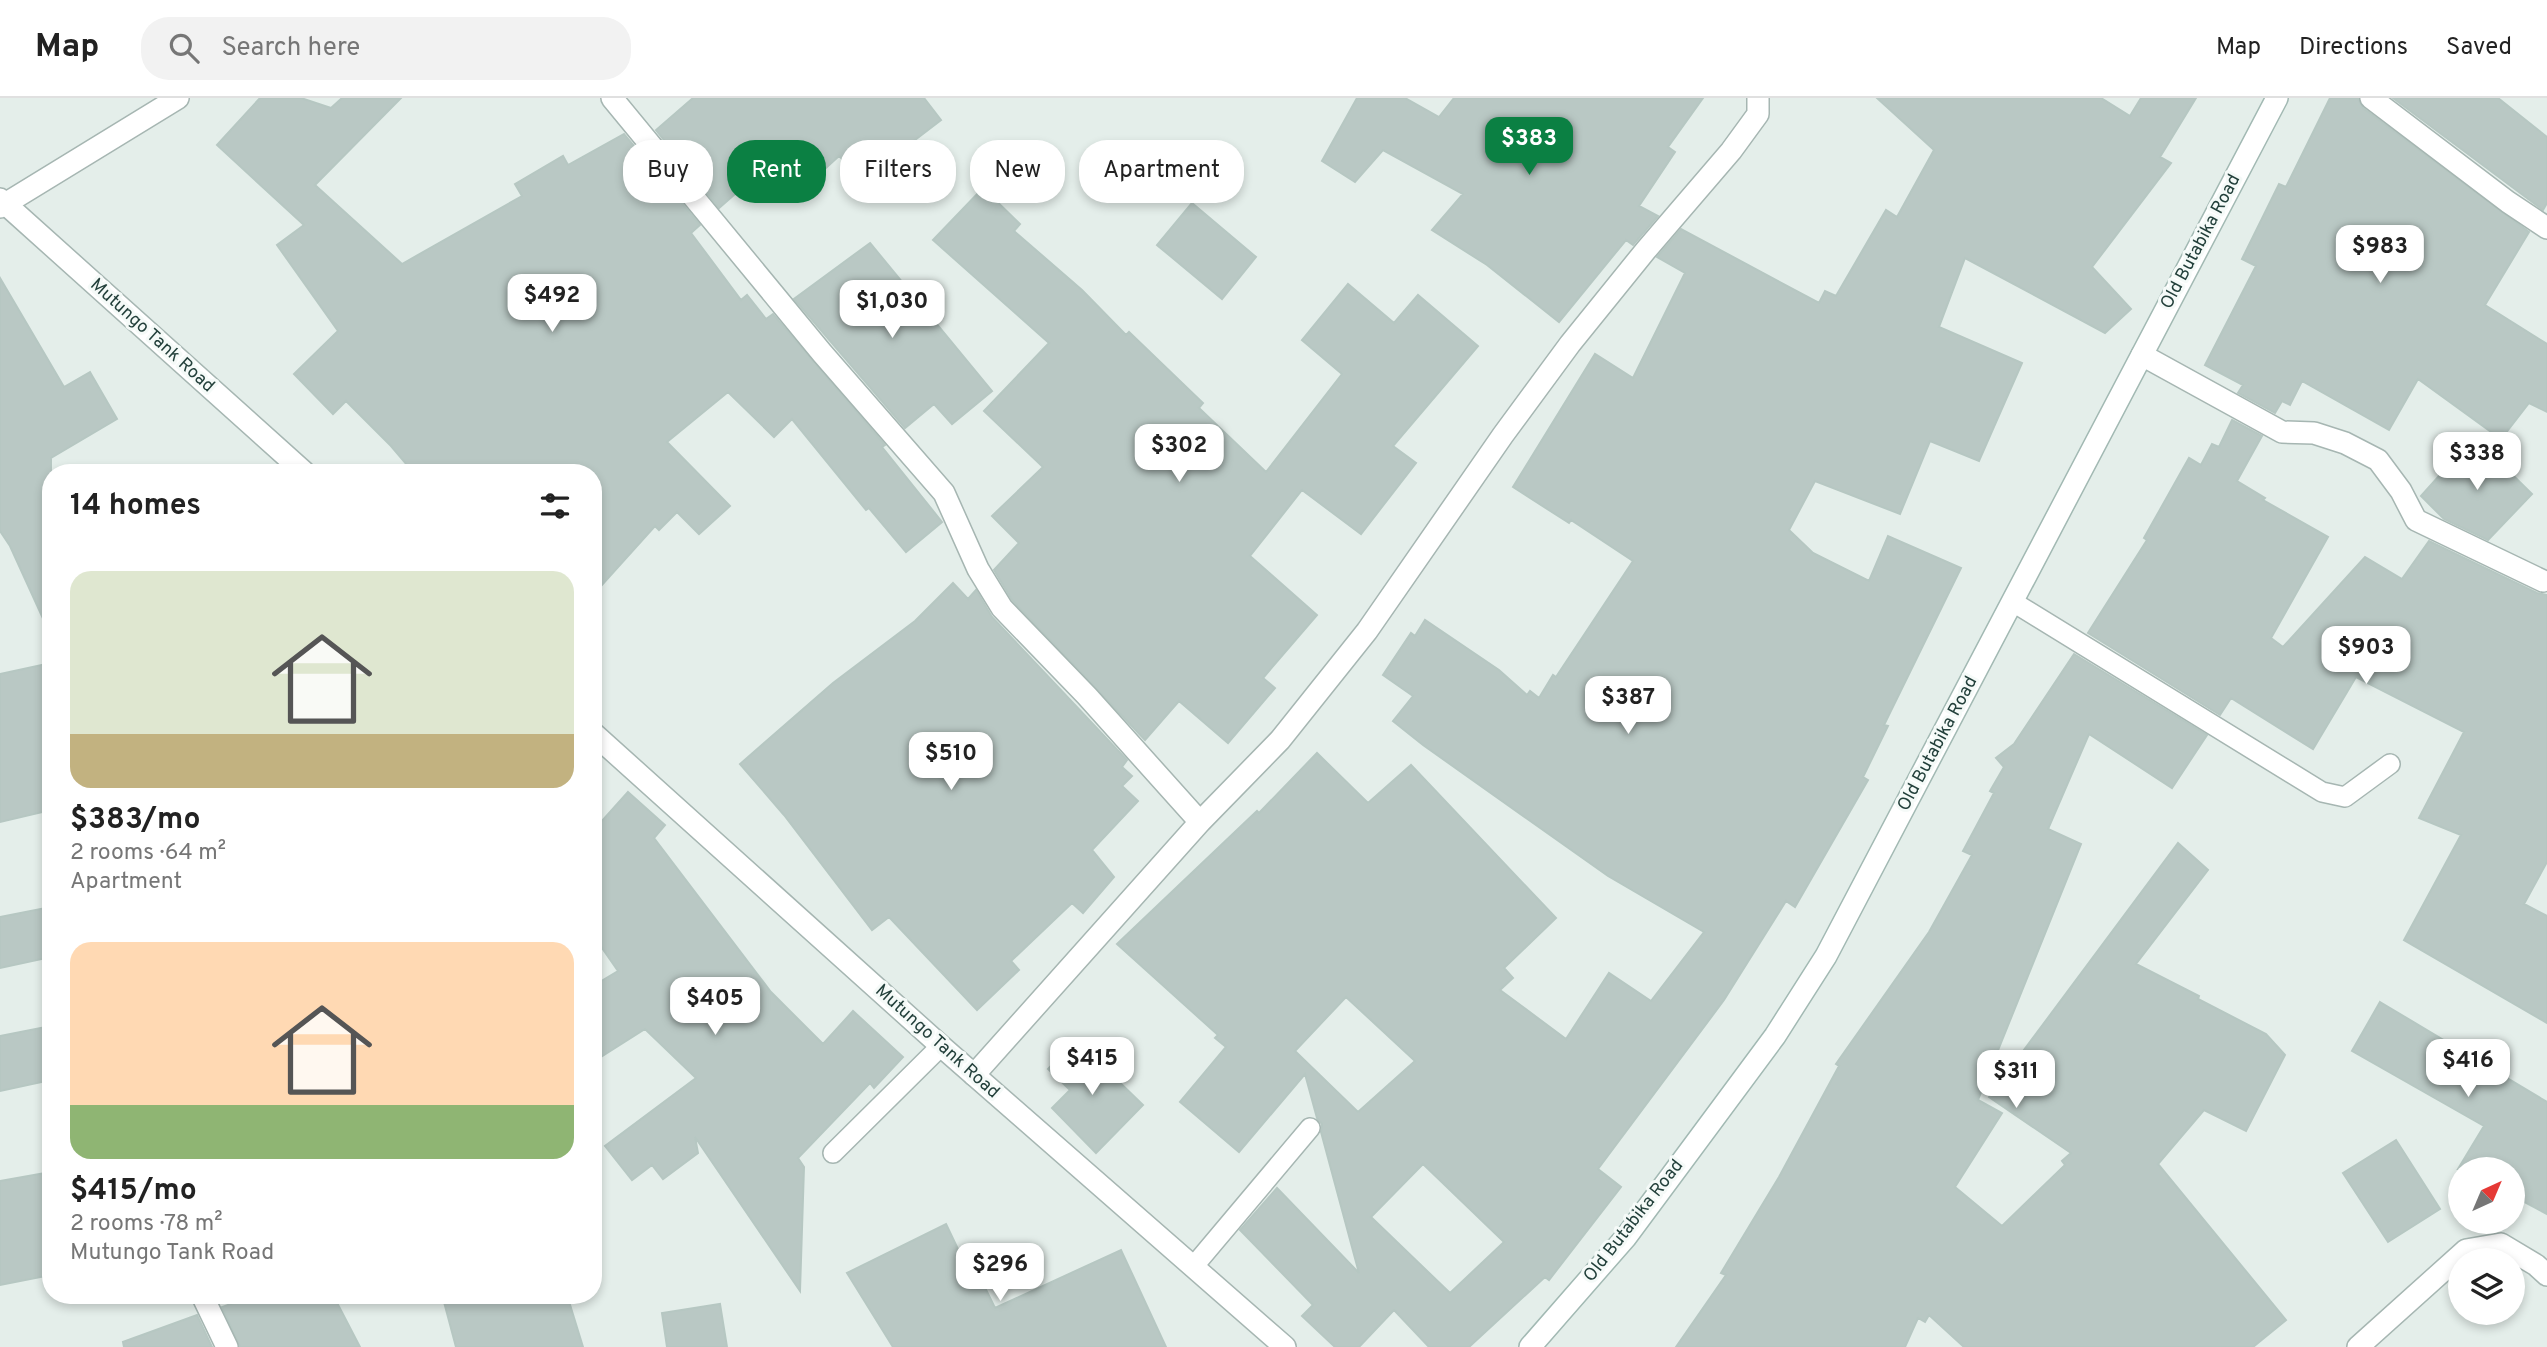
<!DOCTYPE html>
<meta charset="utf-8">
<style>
body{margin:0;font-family:Overpass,sans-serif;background:#f2f2f2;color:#222;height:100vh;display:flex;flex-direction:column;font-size:26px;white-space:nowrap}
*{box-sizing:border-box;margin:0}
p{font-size:23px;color:#767676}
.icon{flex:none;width:38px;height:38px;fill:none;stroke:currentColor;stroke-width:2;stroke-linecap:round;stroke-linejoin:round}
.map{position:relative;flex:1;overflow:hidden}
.side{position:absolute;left:42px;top:366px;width:560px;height:840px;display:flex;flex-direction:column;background:#fff;border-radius:28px;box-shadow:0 4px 10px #0003}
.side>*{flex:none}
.banner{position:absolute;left:623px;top:42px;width:665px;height:63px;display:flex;gap:14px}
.needle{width:46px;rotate:44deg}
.fabs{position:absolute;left:2448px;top:1059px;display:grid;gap:14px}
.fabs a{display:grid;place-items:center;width:77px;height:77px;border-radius:50%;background:#fff;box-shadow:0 4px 10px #0003;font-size:35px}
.price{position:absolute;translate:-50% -60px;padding:0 16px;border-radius:14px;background:#fff;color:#222;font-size:23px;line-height:46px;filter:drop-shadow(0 2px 4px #0008)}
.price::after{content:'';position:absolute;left:50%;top:42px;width:21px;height:16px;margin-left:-10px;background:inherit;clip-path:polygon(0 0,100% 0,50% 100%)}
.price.active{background:#0b8043;color:#fff}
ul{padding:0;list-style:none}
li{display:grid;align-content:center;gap:14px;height:371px;padding:0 28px}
li span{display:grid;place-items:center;height:217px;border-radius:21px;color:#555}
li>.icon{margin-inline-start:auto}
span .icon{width:126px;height:126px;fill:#fffc;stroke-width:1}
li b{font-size:30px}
h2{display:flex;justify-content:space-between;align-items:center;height:84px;padding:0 28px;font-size:30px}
.tag{padding:0 24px;border-radius:28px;background:#fff;box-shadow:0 4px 10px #0003;font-size:24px;line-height:63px}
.tag.active{background:#0b8043;color:#fff}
header{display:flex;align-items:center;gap:42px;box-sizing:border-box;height:98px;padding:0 35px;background:#fff;border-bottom:2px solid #e0e0e0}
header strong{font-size:33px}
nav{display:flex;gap:38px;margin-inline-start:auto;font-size:24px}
.search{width:490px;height:63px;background:#f2f2f2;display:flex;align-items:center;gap:18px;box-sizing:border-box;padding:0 24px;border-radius:28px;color:#767676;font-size:26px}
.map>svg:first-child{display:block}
</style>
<header>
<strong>Map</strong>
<div class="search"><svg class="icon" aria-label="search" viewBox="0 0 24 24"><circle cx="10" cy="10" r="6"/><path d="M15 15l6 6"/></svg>Search here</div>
<nav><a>Map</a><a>Directions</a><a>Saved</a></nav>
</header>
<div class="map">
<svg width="2547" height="1249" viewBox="0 0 2547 1249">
<rect width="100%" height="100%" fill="#e4eeea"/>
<!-- building -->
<path fill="#b9c8c4" stroke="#b6c7c2" stroke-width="2" fill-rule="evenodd" d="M 260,0 L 301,0 L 331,10 L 342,0 L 401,0 L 315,87 L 402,166 L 522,98 L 515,86 L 563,58 L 568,67 L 624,36 L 700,127 L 691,135 L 741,202 L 747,197 L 766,221 L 773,216 L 885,347 L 882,349 L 942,424 L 906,454 L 869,410 L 866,412 L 792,321 L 774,339 L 728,294 L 667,344 L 730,408 L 699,436 L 677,414 L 659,432 L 655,428 L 593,497 L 593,374 L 413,374 L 391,348 L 346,303 L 333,316 L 294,276 L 338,233 L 277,147 L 304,127 L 217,47 Z
M 693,0 L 924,0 L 941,22 L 864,81 L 839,58 L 816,79 L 794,50 L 785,57 L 783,54 L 719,110 L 656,32 Z
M 1357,0 L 1405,0 L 1439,19 L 1454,0 L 1703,0 L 1668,49 L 1675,54 L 1639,108 L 1658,118 L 1633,147 L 1626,142 L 1559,224 L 1487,167 L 1432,132 L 1463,96 L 1383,52 L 1355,84 L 1322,63 Z
M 1877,0 L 2101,0 L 2130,18 L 2141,0 L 2196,0 L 2160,59 L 2171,65 L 2092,169 L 2131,211 L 2105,235 L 1965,160 L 1939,229 L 2022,265 L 1979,363 L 1930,343 L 1900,416 L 1815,383 L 1789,432 L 1813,455 L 1869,483 L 1888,438 L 1961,470 L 1884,627 L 1888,628 L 1863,679 L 1868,682 L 1795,809 L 1786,803 L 1724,902 L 1598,1071 L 1621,1089 L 1549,1182 L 1545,1179 L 1469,1249 L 1429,1249 L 1394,1212 L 1359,1249 L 1335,1249 L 1302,1218 L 1313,1207 L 1240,1132 L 1277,1090 L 1359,1175 L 1321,1034 L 1322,1026 L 1317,1020 L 1305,976 L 1239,1054 L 1180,1004 L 1226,949 L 1215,940 L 1218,937 L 1117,846 L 1257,713 L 1259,715 L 1317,655 L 1368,705 L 1411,667 L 1556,820 L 1504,870 L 1513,880 L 1500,892 L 1566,941 L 1609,875 L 1651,903 L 1704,834 L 1608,778 L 1423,647 L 1393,623 L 1413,598 L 1383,577 L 1411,535 L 1415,538 L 1425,522 L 1499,572 L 1527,597 L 1530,593 L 1539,600 L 1553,577 L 1556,579 L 1633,463 L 1571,422 L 1569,425 L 1513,389 L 1595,256 L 1633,280 L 1685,175 L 1657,159 L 1681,131 L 1819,205 L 1825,193 L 1836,198 L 1886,112 L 1897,119 L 1934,52 ZM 1346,899 L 1415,963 L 1358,1014 L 1295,953 ZM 1423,1066 L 1504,1144 L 1450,1195 L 1371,1119 Z
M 2330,0 L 2358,0 L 2363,10 L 2529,134 L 2485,207 L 2547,246 L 2547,314 L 2529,305 L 2501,341 L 2418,281 L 2389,332 L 2302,283 L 2290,307 L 2282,303 L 2275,315 L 2238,295 L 2243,287 L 2205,267 L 2256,168 L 2242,161 L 2279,86 L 2286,89 Z
M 2393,0 L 2498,0 L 2547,39 L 2547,105 L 2543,112 Z
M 983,90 L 1020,126 L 1014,133 L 1082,192 L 1126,237 L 1129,234 L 1203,305 L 1199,310 L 1266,374 L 1342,276 L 1302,242 L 1348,186 L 1394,225 L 1418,197 L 1478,248 L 1393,348 L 1416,365 L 1361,436 L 1302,392 L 1250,458 L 1317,517 L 1263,580 L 1275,590 L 1228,645 L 1179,603 L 1145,642 L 1012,502 L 994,472 L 1019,445 L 992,418 L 1043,369 L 984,313 L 1049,245 L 933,142 Z
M 1192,105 L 1256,159 L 1222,201 L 1157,147 Z
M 870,145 L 992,293 L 952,326 L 934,306 L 905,330 L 794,201 Z
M 0,180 L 64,289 L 90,274 L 117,321 L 51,360 L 51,538 L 10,448 L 0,433 Z
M 2232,322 L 2262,338 L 2237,383 L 2265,400 L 2263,402 L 2328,439 L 2271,540 L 2283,549 L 2365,459 L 2402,481 L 2429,443 L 2537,495 L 2547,497 L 2547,764 L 2524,806 L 2547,818 L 2547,925 L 2404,842 L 2461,737 L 2419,720 L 2464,634 L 2356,579 L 2313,651 L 2231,600 L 2220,617 L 2088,535 L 2147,442 L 2144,440 L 2189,360 L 2201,367 L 2212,346 L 2219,349 Z
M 2474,339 L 2532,396 L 2488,442 L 2444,421 L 2421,398 Z
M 953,485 L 968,501 L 976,492 L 992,519 L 1127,662 L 1122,669 L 1132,678 L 1122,688 L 1138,703 L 1092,752 L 1114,779 L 1083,815 L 1072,805 L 1011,863 L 1019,872 L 977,912 L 889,819 L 872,832 L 784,717 L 740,666 L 833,585 L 915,523 Z
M 2074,556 L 2207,637 L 2172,690 L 2089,636 L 2048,731 L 2081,746 L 1978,1002 L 2002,1015 L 1955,1089 L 2002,1128 L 2065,1067 L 2062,1063 L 2071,1055 L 1989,999 L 2178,745 L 2208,772 L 2136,866 L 2199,898 L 2198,901 L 2266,936 L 2285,957 L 2246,1033 L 2204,1012 L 2158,1066 L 2286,1222 L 2253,1249 L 1964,1249 L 1929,1217 L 1925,1224 L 1918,1220 L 1905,1249 L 1676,1249 L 1726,1177 L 1721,1175 L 1779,1079 L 1839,968 L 1836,966 L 1929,834 L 1972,757 L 1963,753 L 1994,695 L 1990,693 L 2004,669 L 1996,660 L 2014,646 Z
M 51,565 L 51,712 L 0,724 L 0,576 Z
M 628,694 L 665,727 L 654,740 L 771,894 L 823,946 L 853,913 L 903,959 L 874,990 L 870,985 L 798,1060 L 804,1069 L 800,1193 L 695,1039 L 698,1055 L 663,1081 L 652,1067 L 632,1082 L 605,1048 L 696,980 L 645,931 L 593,964 L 593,888 L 618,873 L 593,837 L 593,733 Z
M 51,809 L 51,859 L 0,870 L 0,819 Z
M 2380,904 L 2547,1004 L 2547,1116 L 2513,1098 L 2513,1071 L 2458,1071 L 2484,1028 L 2352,953 Z
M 51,928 L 51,982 L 0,993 L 0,938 Z
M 1076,942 L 1143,1007 L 1096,1055 L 1052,1010 L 1070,992 L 1048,971 Z
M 2396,1042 L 2440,1111 L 2388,1144 L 2343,1075 Z
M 51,1074 L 51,1177 L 0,1187 L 0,1083 Z
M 946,1126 L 966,1168 L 973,1165 L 995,1210 L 1121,1152 L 1166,1249 L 893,1249 L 847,1175 Z
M 256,1197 L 333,1197 L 360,1249 L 240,1249 L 222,1209 Z
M 470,1197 L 567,1197 L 583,1249 L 456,1249 L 444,1204 Z
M 720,1206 L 727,1249 L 667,1249 L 662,1215 Z
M 197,1217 L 212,1249 L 124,1249 L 123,1244 Z"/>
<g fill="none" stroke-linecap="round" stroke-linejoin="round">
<!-- service casing -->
<g stroke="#a6b6b2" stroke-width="22">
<path id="service" d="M 2013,504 L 2322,694 L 2345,699 L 2390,666
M 833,1055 L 941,948
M 1193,1169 L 1310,1030"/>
</g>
<!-- minor casing -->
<g stroke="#a6b6b2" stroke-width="24">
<path id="minor" d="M 612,0 L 822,255 L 944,395 L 978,471 L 1002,510 L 1087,598 L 1200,724
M 2371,0 L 2508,104 L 2547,130
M 0,109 L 178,0
M 2142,257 L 2282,334 L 2314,335 L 2345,345 L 2378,362 L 2401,393 L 2416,422 L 2543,483
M 974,977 L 1200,724 L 1280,642 L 1367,533 L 1503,337 L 1570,246 L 1646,152 L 1731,53 L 1758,16 L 1758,0
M 202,1197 L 227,1249
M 2358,1249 L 2466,1152 L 2501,1146 L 2536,1167 L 2547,1177"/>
</g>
<!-- tertiary casing -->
<g stroke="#a6b6b2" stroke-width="24">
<path id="tertiary" d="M 0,101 L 304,374
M 593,635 L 941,948 L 1285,1249"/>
</g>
<!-- secondary casing -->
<g stroke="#a2b9b3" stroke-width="24">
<path id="secondary" d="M 1530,1249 L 1626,1139 L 1775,938 L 1826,858 L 2277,0"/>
</g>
<!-- service -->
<use href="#service" stroke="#fff" stroke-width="19"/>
<!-- minor -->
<use href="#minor" stroke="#fff" stroke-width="21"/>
<!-- tertiary -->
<use href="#tertiary" stroke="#fff" stroke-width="21"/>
<!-- secondary -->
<use href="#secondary" stroke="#fff" stroke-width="21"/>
</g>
<g text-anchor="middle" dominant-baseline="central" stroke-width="6" stroke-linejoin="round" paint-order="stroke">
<!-- street labels -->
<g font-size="18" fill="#23403b" stroke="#f5faf8">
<text transform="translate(2201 144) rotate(-62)">Old Butabika Road</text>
<text transform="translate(152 238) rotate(42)">Mutungo Tank Road</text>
<text transform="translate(1938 646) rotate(-62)">Old Butabika Road</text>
<text transform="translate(937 944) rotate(42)">Mutungo Tank Road</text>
<text transform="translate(1634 1123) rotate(-52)">Old Butabika Road</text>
</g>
</g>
</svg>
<div class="fabs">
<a><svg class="needle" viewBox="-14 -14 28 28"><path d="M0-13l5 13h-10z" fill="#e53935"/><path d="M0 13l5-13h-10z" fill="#767676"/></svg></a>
<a><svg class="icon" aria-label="layers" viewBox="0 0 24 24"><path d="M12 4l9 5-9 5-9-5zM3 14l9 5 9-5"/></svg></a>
</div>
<b class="price active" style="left:1529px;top:79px">$383</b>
<b class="price" style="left:2380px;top:187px">$983</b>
<b class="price" style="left:552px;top:236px">$492</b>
<b class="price" style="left:892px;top:242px">$1,030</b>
<b class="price" style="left:1179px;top:386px">$302</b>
<b class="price" style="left:2477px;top:394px">$338</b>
<b class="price" style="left:2366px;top:588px">$903</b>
<b class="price" style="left:1628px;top:638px">$387</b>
<b class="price" style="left:951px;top:694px">$510</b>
<b class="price" style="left:715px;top:939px">$405</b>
<b class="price" style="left:1092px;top:999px">$415</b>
<b class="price" style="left:2468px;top:1001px">$416</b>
<b class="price" style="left:2016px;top:1012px">$311</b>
<b class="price" style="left:1000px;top:1205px">$296</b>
<div class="banner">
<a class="tag">Buy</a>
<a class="tag active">Rent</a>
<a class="tag">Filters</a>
<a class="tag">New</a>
<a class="tag">Apartment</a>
</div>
<section class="side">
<h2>14 homes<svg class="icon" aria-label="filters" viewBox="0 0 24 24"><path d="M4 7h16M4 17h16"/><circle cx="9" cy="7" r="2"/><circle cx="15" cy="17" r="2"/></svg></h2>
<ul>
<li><span style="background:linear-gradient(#dfe7d0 75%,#c2b280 0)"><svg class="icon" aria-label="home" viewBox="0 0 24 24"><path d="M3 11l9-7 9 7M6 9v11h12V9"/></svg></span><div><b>$383/mo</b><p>2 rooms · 64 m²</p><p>Apartment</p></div></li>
<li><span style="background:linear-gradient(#ffd9b3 75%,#8fb573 0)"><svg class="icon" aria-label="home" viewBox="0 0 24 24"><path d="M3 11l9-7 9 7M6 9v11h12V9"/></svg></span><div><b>$415/mo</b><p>2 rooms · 78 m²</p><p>Mutungo Tank Road</p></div></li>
</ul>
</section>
</div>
